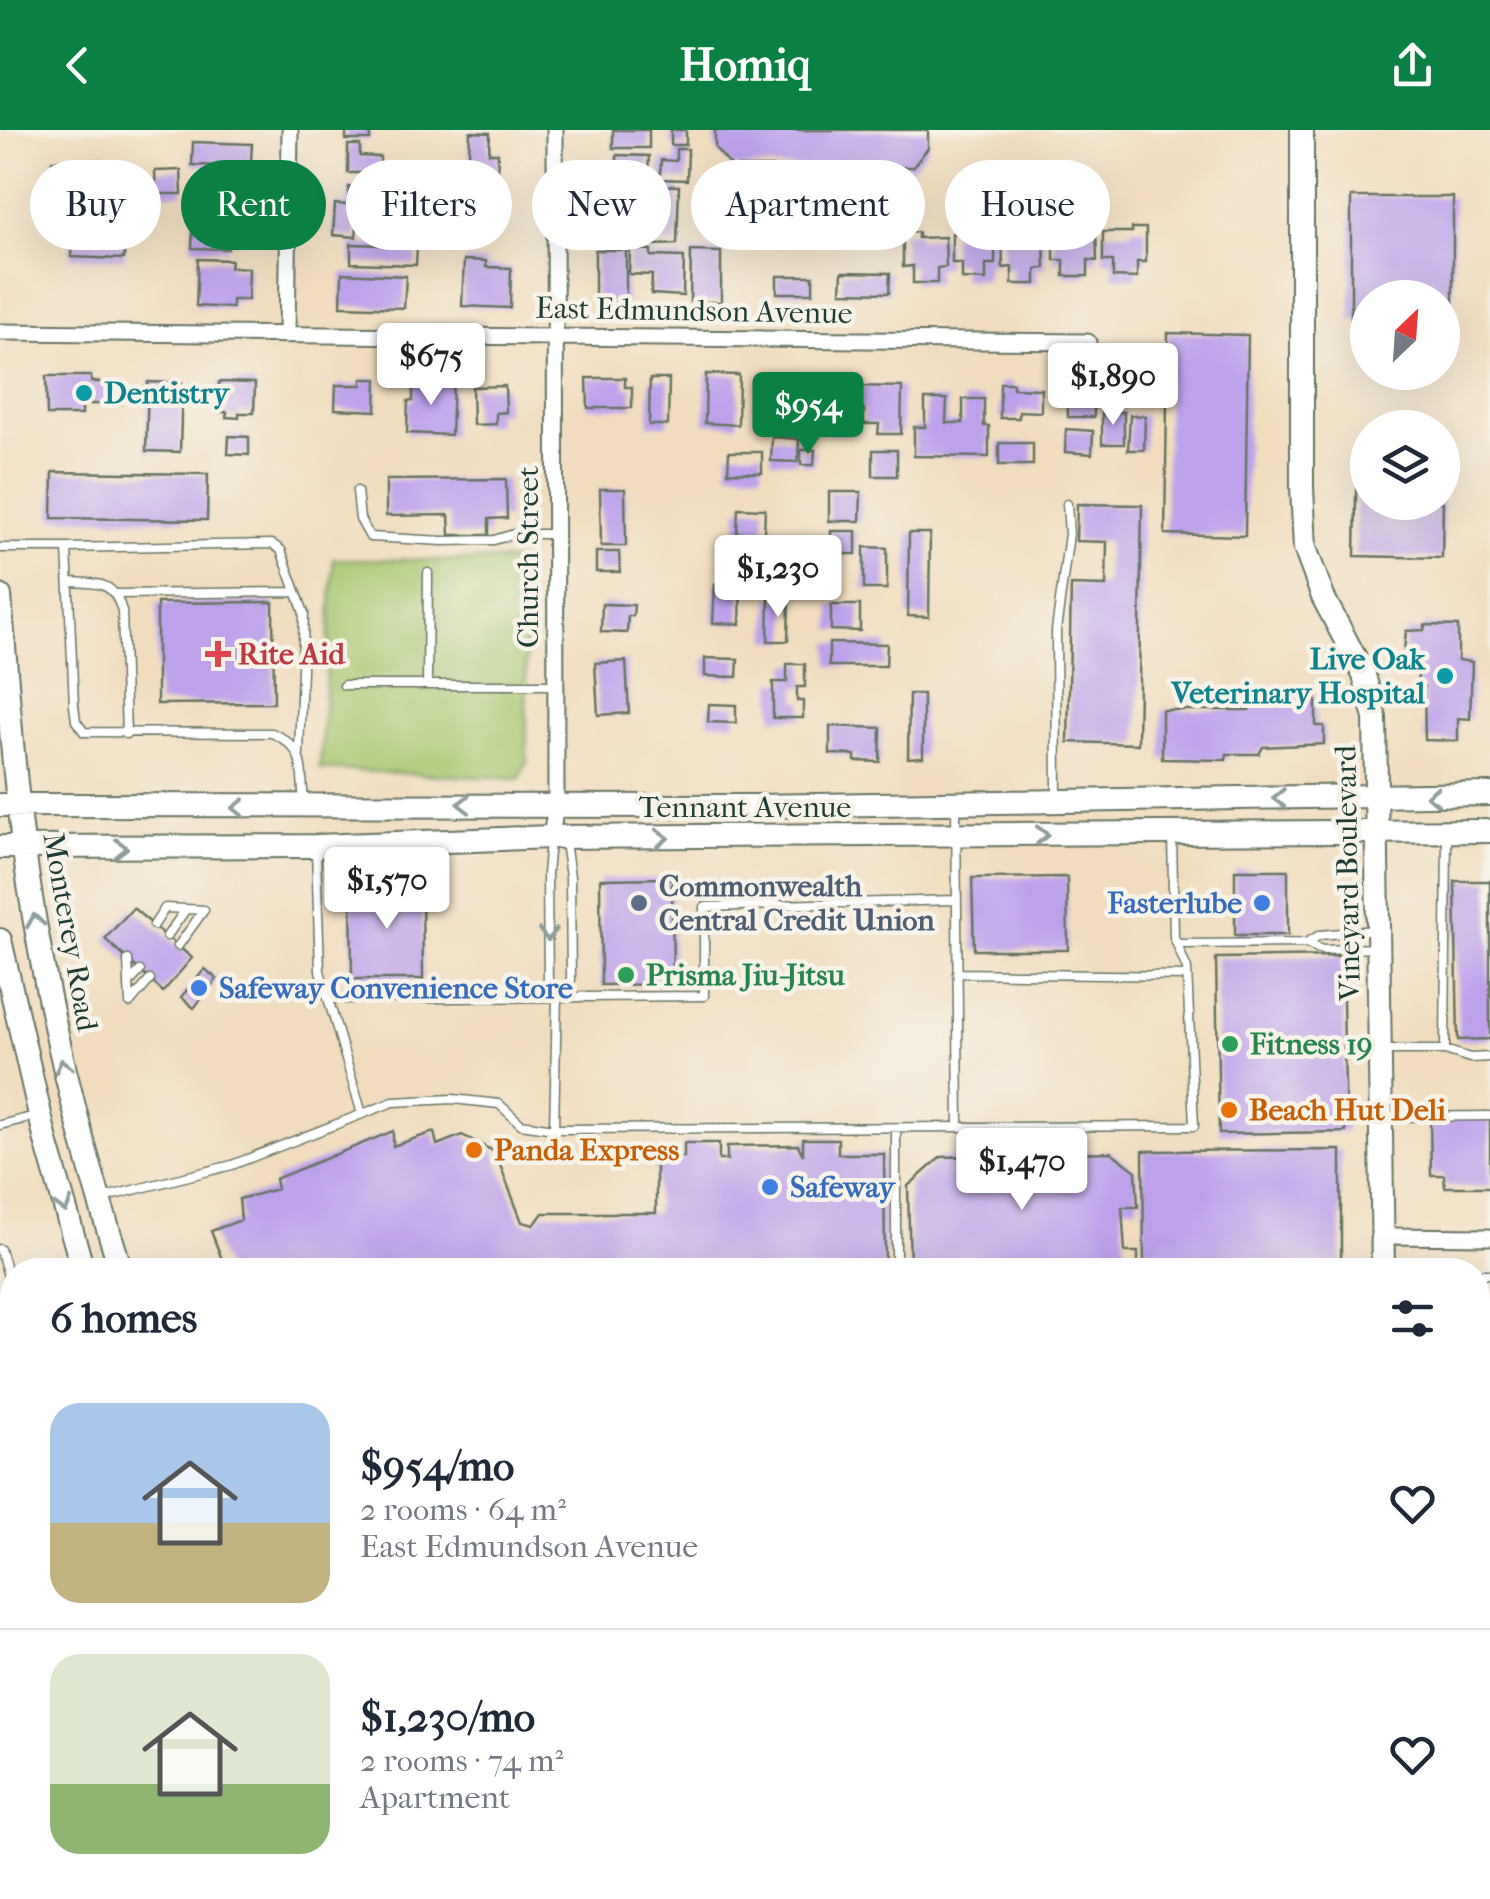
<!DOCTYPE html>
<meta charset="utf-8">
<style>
body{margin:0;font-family:"IM FELL French Canon",serif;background:#f2f2f3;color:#1f2937;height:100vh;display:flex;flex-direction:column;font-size:38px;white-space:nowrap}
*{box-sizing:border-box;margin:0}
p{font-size:32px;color:#747a83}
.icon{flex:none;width:55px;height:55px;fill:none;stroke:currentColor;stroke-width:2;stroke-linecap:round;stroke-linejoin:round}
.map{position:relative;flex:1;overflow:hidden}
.side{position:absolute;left:0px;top:1128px;width:1490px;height:642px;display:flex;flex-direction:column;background:#fff;border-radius:40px 40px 0 0;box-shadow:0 10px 40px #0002}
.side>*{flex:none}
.guide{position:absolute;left:30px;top:30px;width:1430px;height:90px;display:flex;gap:20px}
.needle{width:65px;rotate:25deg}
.fabs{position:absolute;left:1350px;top:150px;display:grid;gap:20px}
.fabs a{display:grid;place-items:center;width:110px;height:110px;border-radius:50%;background:#fff;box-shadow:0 10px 40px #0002;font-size:50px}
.price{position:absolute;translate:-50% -85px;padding:0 22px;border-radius:10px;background:#fff;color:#222;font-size:32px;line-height:65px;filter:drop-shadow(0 2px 5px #0008)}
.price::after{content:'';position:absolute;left:50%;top:60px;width:30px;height:22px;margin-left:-15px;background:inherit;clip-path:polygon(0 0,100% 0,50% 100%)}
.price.selected{background:#0b8043;color:#fff}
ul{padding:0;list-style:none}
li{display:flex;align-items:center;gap:30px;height:250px;padding:0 50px}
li+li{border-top:2px solid #e0e1e3}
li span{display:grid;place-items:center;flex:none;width:280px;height:200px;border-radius:30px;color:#555}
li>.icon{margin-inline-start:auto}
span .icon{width:120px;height:120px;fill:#fffc;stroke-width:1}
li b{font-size:42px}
h2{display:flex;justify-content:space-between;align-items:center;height:120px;padding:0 50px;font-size:42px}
.tag{padding:0 35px;border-radius:45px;background:#fff;box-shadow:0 10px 40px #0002;font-size:35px;line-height:90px}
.tag.selected{background:#0b8043;color:#fff}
header{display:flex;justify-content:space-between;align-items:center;height:130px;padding:0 50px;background:#0b8043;color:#fff;font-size:45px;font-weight:700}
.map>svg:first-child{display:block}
</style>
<header><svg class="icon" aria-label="back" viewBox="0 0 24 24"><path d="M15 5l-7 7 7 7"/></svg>Homiq<svg class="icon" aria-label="share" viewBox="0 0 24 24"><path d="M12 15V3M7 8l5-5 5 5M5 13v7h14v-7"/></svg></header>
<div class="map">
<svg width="1490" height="1769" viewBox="0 0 1490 1769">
<rect width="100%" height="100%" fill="#f7f3e8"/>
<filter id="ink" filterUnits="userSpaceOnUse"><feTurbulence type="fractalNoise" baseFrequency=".01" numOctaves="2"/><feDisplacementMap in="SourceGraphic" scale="20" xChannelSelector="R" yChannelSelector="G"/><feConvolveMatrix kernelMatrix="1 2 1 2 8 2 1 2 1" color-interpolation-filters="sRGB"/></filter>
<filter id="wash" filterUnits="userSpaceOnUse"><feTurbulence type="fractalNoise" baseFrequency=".0048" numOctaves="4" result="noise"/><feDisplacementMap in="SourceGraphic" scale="40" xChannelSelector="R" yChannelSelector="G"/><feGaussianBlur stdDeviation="2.25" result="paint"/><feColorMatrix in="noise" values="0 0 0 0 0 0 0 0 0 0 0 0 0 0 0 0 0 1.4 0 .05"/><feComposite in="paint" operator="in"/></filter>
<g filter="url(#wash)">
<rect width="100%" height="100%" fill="#f1ddbe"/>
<!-- green -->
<path fill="#a6c66e" stroke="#628251" stroke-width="2.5" d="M 334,429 L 525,431 L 527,633 L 519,649 L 320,639 Z"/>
<g id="blocks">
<!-- building -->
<path fill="#bda1eb" d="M 346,0 L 370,0 L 370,10 L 346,10 Z
M 613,0 L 649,0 L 649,18 L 613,18 Z
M 671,0 L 686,0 L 686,15 L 671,15 Z
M 715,0 L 928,0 L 928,18 L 913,37 L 732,37 L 715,18 Z
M 470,2 L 490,3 L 489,23 L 498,23 L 497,49 L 468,48 Z
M 193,12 L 252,14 L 251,31 L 245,31 L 245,57 L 223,56 L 223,36 L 192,35 Z
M 348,15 L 360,15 L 360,26 L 380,27 L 380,43 L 348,43 Z
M 676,19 L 688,19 L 687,50 L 660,49 L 661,30 L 676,31 Z
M 617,25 L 649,26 L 648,44 L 617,43 Z
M 52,30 L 99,30 L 99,39 L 110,39 L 110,64 L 52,65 Z
M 181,40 L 182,64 L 156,64 L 155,41 Z
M 653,55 L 679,56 L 677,114 L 655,115 L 655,85 L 607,83 L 606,91 L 594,92 L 594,59 L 653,59 Z
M 349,57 L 382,59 L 381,76 L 359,74 L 356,107 L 333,105 L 335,74 L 348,75 Z
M 1351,67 L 1453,67 L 1453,190 L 1442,190 L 1442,168 L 1368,168 L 1368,190 L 1351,190 Z
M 194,70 L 226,72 L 226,79 L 244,79 L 243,112 L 228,112 L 228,119 L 192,118 Z
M 796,84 L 825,84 L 825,101 L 796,101 Z
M 72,90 L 125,92 L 124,129 L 71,127 Z
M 1054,95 L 1069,95 L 1069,101 L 1096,100 L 1097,131 L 1088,130 L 1088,146 L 1064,146 L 1064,130 L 1054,130 Z
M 1132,98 L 1146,98 L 1146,132 L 1137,132 L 1137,148 L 1113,147 L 1113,131 L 1103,131 L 1103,102 L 1132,102 Z
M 981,99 L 995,100 L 995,134 L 986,134 L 986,150 L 962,149 L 962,133 L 952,133 L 952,103 L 981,104 Z
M 918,102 L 918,108 L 945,107 L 946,137 L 937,138 L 937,153 L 913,153 L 913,136 L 903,137 L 903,103 Z
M 1002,103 L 1017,103 L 1017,109 L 1044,108 L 1045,138 L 1036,139 L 1036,154 L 1012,154 L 1012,137 L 1003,138 Z
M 351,114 L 417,116 L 416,135 L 351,133 Z
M 630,119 L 651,120 L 651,126 L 684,127 L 683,166 L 651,164 L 652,145 L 629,144 Z
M 595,120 L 626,120 L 626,174 L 595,173 Z
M 691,121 L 721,122 L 721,172 L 690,172 Z
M 198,129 L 231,130 L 230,137 L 249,138 L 248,170 L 232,170 L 232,178 L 196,176 Z
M 464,130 L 486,131 L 486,137 L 511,138 L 510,178 L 462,176 Z
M 842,142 L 890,143 L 889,163 L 841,162 Z
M 342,143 L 406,146 L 404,178 L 341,176 Z
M 777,146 L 813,146 L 813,163 L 777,163 Z
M 1168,203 L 1248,205 L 1245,406 L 1165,404 Z
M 706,244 L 739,245 L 738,295 L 705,293 Z
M 46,246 L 91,246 L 91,252 L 122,252 L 122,274 L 82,274 L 82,285 L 47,285 Z
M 587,248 L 625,248 L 625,257 L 632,257 L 632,278 L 588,278 Z
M 362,249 L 377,249 L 376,281 L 335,279 L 336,255 L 362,255 Z
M 650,249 L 669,249 L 668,295 L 649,295 Z
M 413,250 L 453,252 L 451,305 L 407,303 L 408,271 L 413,271 Z
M 1067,250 L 1093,250 L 1094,287 L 1068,287 Z
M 148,252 L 182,253 L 180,322 L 146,321 Z
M 219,252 L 255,253 L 254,283 L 239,283 L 239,288 L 226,287 L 227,282 L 217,282 Z
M 1000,253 L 1013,253 L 1013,258 L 1041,259 L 1041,282 L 1019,281 L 1019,288 L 1000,288 Z
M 505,256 L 506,282 L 496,283 L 496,294 L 473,295 L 472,257 Z
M 852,256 L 902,257 L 901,304 L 878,304 L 879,294 L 864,294 L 864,279 L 851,279 Z
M 827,259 L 827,292 L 790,293 L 789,260 Z
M 772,263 L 783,263 L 783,283 L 772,283 Z
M 925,269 L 947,269 L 946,293 L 963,293 L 963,269 L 984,269 L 984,296 L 989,296 L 989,327 L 914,326 L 914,297 L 925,297 Z
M 852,282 L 852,303 L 834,303 L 834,283 Z
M 1102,282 L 1124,282 L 1124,314 L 1102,314 Z
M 1130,285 L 1145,286 L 1144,320 L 1128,320 Z
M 1066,299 L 1093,301 L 1092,324 L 1065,322 Z
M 229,306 L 249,307 L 249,325 L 228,324 Z
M 772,307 L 799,309 L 798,332 L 771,331 Z
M 1357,312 L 1368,312 L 1368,372 L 1443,372 L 1442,428 L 1355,426 Z
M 999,313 L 1033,313 L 1033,335 L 999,335 Z
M 801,320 L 815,320 L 814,335 L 801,335 Z
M 873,320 L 897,320 L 897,346 L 873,346 Z
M 729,322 L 762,322 L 762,343 L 728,342 Z
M 53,342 L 208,344 L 207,390 L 52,388 Z
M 506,349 L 507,388 L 489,389 L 489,405 L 450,405 L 449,385 L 386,386 L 386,350 Z
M 600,359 L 625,359 L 626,416 L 601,416 Z
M 829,362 L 861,362 L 860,391 L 829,391 Z
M 1077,374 L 1142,375 L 1138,614 L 1068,612 L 1071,455 L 1106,456 L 1107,412 L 1076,411 Z
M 738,378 L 765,379 L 764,404 L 737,403 Z
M 831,401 L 856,401 L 856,424 L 831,424 Z
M 909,403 L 930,403 L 929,487 L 908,486 Z
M 864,417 L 887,418 L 887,459 L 864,459 Z
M 596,422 L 619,422 L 620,442 L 596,442 Z
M 787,427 L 823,429 L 823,440 L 787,439 Z
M 715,454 L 741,455 L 740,494 L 713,493 Z
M 769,468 L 789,469 L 788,511 L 768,511 Z
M 273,472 L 274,573 L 157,574 L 157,473 Z
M 602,474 L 634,475 L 633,486 L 628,486 L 627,503 L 601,502 Z
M 831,475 L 860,475 L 860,501 L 831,500 Z
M 1425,495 L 1458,496 L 1458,530 L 1472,532 L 1470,589 L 1458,588 L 1458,611 L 1425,610 L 1424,556 L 1417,555 L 1419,536 L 1410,534 L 1411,522 L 1404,521 L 1406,501 L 1424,500 Z
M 829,513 L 887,514 L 886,536 L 829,536 Z
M 705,528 L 738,529 L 737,547 L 705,546 Z
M 626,531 L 629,583 L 598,585 L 595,533 Z
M 787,534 L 805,534 L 805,557 L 797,557 L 797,571 L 803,571 L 803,588 L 773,588 L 773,552 L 787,552 Z
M 909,564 L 923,564 L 923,627 L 908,628 Z
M 1250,567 L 1316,567 L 1316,596 L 1324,596 L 1324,614 L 1263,617 L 1259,624 L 1227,624 L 1226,630 L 1162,629 L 1162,580 L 1249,580 Z
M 709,574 L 736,575 L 736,593 L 708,592 Z
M 830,596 L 881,598 L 880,632 L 855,631 L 855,625 L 830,624 Z
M 1235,740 L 1288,740 L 1288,805 L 1235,805 Z
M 1067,747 L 1068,820 L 974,820 L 972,748 Z
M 672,748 L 673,854 L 601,855 L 600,749 Z
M 1455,751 L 1490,751 L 1490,909 L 1458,910 Z
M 351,755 L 422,755 L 423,849 L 352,849 Z
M 133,778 L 192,828 L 163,862 L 105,809 Z
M 1342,826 L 1346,1002 L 1219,1004 L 1216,828 Z
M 205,839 L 217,849 L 194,878 L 181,867 Z
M 1490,986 L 1490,1057 L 1445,1057 L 1444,1045 L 1431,1045 L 1430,987 Z
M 393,1001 L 393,1016 L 434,1002 L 437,1015 L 462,1005 L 495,1022 L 522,1092 L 534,1095 L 543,1083 L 656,1083 L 656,1027 L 684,1027 L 684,1013 L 719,1013 L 719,1030 L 727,1030 L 727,1016 L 798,1015 L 803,1025 L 803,1009 L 838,1009 L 838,1024 L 884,1024 L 885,1140 L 226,1140 L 211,1101 L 241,1090 L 239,1069 L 277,1059 L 275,1049 Z
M 1341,1020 L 1341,1136 L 1144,1136 L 1143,1021 Z
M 1111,1022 L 1136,1041 L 1138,1077 L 1122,1077 L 1125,1122 L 1138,1122 L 1138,1140 L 910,1140 L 908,1056 L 941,1027 Z
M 1478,1174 L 1490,1174 L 1490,1259 L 1478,1259 Z
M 12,1221 L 12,1262 L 0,1268 L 0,1227 Z
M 1478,1312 L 1490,1312 L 1490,1409 L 1478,1409 Z
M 12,1403 L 12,1472 L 0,1448 L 0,1409 Z
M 1478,1453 L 1490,1453 L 1490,1553 L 1478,1553 Z
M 1478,1660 L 1490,1660 L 1490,1754 L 1478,1754 Z
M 12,1736 L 12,1758 L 30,1758 L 37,1769 L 0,1769 L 0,1743 Z
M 44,1758 L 72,1758 L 49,1769 Z
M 249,1758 L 297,1758 L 301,1764 L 292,1769 L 227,1769 Z
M 646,1758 L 693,1758 L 693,1769 L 646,1769 Z
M 753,1758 L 1114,1758 L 1114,1769 L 753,1769 Z
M 1289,1758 L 1410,1758 L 1410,1769 L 1289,1769 Z"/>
</g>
</g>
<g filter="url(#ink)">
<use href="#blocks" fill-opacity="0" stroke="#687564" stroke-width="2.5"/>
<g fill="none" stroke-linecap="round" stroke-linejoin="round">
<!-- lane casing -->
<g stroke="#687564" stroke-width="11">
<path id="lane" d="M 357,361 L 360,389 L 370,407 L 443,411 L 494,410 L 514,404 L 556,404
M 0,418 L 67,418 L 74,575 L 76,591 L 84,602 L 272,603 C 307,618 300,638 304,672
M 67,418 L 272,414 L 281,420 L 304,483 L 299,623
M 70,452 C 99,454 113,450 122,481 L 126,604
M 116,464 L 296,462
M 344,555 L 556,555
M 427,555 L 428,443
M 1057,666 L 1056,501 L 1069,404 L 1067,374
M 956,676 L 959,996
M 550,711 L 547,744 L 548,854 L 557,865 L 571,850 L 570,747 L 565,712
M 316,720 L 320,841 L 362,984
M 154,795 L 165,778 L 186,779
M 167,806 L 186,779 L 204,780
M 1306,813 L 1320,805 L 1374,800
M 1177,814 L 1306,813 L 1322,820 L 1376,818
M 178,816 L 204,780
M 128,830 L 129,853
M 957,843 L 1187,846
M 328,869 L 704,866 L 704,777 L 956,770
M 130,873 L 129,853 L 140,841
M 130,873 L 150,850
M 1381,920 L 1445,920 L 1470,928 L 1490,927
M 1445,920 L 1447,706
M 1386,987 L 1490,986
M 0,995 L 39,985
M 554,999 L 557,865
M 102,1068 L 232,1035 L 393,972 L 453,969 L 499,974 L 521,994 L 554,999 L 1194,996 L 1187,839 L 1174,807 L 1172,704
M 0,1119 L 12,1159
M 896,1140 L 896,998
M 1478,1144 L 1490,1144
M 1478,1285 L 1490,1285
M 0,1310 L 12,1304
M 1478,1432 L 1490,1432
M 1478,1626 L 1490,1625
M 0,1688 L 12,1693
M 86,1758 L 92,1769
M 140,1758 L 146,1769
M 1256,1758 L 1256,1769
M 157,1769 L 181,1758
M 465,1769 L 468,1758
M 551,1769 L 572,1758"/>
</g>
<!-- street casing -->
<g stroke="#687564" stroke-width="19">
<path id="street" d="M 0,202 L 1088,212
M 287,205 L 290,0
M 551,707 L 556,675 L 555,0
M 1383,1106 L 1490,1107
M 1195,1769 L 1195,1758"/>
</g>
<!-- secondary casing -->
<g stroke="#687564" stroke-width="26">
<path id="secondary" d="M 1302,0 L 1302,357 L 1305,418 L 1323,467 L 1364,545 L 1375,588 L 1383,1140
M 0,466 C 8,563 14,659 29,755 C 49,886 80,1014 121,1140
M 0,675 L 753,676 L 1490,664
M 0,717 L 316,716 L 551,707 L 1490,701
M 0,810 L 46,1011 L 83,1140
M 0,1571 L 12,1558
M 0,1631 L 12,1613
M 364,1758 L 370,1769
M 403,1758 L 408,1769"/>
</g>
<!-- lane -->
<use href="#lane" stroke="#fff" stroke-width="8"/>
<!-- street -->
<use href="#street" stroke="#fff" stroke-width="15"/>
<!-- secondary -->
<use href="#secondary" stroke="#fff" stroke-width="22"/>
</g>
<!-- one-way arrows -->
<defs><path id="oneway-chevron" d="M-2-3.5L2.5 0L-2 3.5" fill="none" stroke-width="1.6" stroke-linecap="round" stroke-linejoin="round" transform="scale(2.5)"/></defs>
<g stroke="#8f9e9a">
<use href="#oneway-chevron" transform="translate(1433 666) rotate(179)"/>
<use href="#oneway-chevron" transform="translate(1279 668) rotate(179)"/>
<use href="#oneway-chevron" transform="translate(464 674) rotate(-180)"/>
<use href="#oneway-chevron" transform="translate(239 678) rotate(180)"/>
<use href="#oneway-chevron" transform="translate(1042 705) rotate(-1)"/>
<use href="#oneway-chevron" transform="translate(662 708) rotate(-1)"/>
<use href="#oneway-chevron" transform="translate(121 718)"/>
<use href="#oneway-chevron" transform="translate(35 791) rotate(-99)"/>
<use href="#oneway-chevron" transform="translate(548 804) rotate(89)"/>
<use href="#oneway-chevron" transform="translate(63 936) rotate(-103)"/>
<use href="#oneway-chevron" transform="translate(64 1076) rotate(74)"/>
</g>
</g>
<!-- markers -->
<g fill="#0f9aa8" stroke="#f7f3e8" stroke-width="4">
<circle cx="84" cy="263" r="10"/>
<circle cx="1445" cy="546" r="10"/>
</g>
<path fill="#e0444e" stroke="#f7f3e8" stroke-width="4" d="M213 509h10v10h10v10h-10v10h-10v-10h-10v-10h10z"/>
<circle fill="#5c6f8a" stroke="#f7f3e8" stroke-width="4" cx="639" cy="773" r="10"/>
<g fill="#3f7fe0" stroke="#f7f3e8" stroke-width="4">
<circle cx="1262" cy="773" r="10"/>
<circle cx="199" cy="858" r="10"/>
<circle cx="770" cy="1057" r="10"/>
</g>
<g fill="#2e9e5b" stroke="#f7f3e8" stroke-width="4">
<circle cx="626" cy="845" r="10"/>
<circle cx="1230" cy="914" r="10"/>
</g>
<g fill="#e8710a" stroke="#f7f3e8" stroke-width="4">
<circle cx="1229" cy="980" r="10"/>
<circle cx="474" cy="1020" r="10"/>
</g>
<g text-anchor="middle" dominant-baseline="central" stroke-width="9" stroke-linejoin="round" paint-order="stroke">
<!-- street labels -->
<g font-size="30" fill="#1f3d34" stroke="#f7f3e8">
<text transform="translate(694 181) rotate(1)">East Edmundson Avenue</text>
<text transform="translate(528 427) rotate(-90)">Church Street</text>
<text x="745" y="677">Tennant Avenue</text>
<text transform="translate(1348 743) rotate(-91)">Vineyard Boulevard</text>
<text transform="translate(70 802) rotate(80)">Monterey Road</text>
</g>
<!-- culture labels -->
<g font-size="30" font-weight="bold" fill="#0d838f" stroke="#f7f3e8" text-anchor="start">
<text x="104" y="263">Dentistry</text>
<text x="1425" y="529" text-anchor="end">Live Oak<tspan x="1425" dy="34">Veterinary Hospital</tspan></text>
</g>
<!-- health labels -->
<g font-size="30" font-weight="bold" fill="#be3a42" stroke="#f7f3e8" text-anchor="start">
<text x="238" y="524">Rite Aid</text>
</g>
<!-- service labels -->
<g font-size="30" font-weight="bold" fill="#4e5e75" stroke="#f7f3e8" text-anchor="start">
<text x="659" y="756">Commonwealth<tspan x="659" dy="34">Central Credit Union</tspan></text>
</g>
<!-- shop labels -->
<g font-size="30" font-weight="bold" fill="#366cbe" stroke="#f7f3e8" text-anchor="start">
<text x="1242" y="773" text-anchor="end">Fasterlube</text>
<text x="219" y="858">Safeway Convenience Store</text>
<text x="790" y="1057">Safeway</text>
</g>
<!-- leisure labels -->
<g font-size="30" font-weight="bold" fill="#27864d" stroke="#f7f3e8" text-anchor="start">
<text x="646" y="845">Prisma Jiu-Jitsu</text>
<text x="1250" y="914">Fitness 19</text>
</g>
<!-- food labels -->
<g font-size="30" font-weight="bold" fill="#c56008" stroke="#f7f3e8" text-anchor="start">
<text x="1249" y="980">Beach Hut Deli</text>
<text x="494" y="1020">Panda Express</text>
</g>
</g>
</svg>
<div class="fabs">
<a><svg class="needle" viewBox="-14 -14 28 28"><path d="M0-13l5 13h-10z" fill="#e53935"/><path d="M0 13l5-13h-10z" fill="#747a83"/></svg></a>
<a><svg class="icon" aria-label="layers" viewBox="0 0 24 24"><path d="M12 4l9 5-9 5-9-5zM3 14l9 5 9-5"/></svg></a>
</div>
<b class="price" style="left:431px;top:278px">$675</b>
<b class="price" style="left:1113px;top:298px">$1,890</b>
<b class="price selected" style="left:808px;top:327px">$954</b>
<b class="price" style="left:778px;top:490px">$1,230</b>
<b class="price" style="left:387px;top:802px">$1,570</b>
<b class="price" style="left:1022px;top:1083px">$1,470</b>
<div class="guide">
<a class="tag">Buy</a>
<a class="tag selected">Rent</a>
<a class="tag">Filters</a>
<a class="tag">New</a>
<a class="tag">Apartment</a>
<a class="tag">House</a>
</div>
<section class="side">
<h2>6 homes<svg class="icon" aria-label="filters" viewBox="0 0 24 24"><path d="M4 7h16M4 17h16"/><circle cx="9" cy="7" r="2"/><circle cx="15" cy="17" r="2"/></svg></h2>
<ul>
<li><span style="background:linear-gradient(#a9c7e8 60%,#c2b280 0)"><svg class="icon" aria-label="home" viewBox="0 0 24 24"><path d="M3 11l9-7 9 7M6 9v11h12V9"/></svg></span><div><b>$954/mo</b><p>2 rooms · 64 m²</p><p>East Edmundson Avenue</p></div><svg class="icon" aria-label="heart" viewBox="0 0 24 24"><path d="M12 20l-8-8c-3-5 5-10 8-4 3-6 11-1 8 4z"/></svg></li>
<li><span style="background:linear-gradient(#dfe7d0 65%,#8fb573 0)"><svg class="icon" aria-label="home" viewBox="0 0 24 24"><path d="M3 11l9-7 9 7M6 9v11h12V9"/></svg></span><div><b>$1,230/mo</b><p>2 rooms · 74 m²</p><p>Apartment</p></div><svg class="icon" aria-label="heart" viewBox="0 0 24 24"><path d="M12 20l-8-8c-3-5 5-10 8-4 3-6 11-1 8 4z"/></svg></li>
</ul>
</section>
</div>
